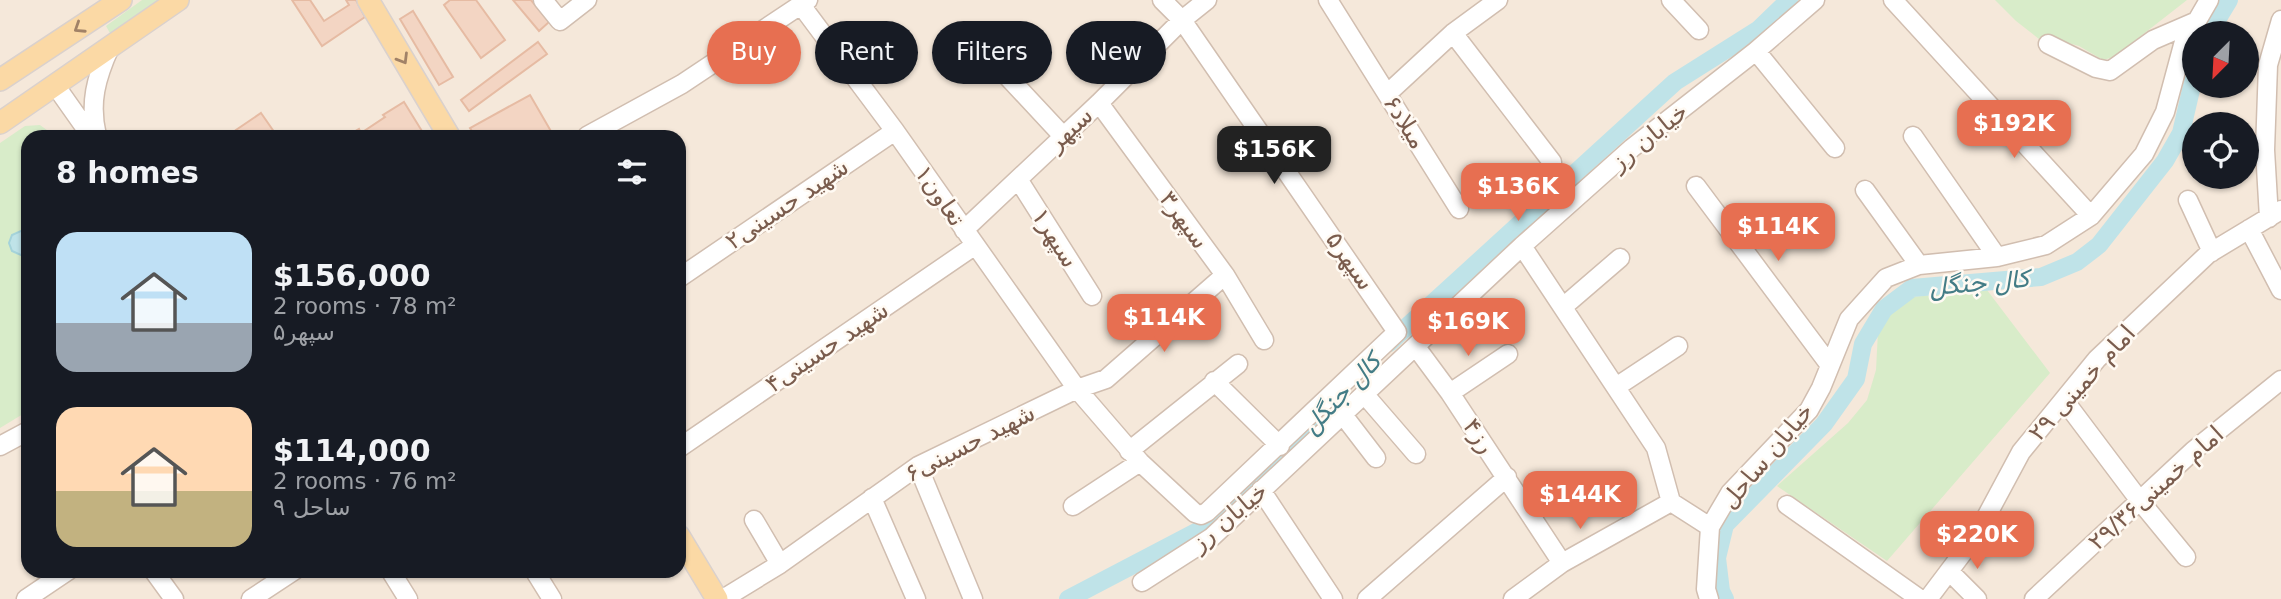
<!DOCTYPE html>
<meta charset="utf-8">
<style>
body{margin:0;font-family:"DejaVu Sans",Vazirmatn,sans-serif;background:#20242c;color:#f1f3f6;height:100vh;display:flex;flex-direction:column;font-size:26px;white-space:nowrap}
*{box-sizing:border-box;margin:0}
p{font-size:23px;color:#9ea1a6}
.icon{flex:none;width:38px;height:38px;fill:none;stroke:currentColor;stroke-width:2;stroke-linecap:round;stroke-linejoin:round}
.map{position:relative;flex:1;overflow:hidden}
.drawer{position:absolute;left:21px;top:130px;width:665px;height:448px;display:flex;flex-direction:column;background:#171b24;border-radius:21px;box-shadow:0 2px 5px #0004}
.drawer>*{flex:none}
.top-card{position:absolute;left:707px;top:21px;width:665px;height:63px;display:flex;gap:14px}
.needle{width:46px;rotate:204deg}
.tools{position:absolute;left:2182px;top:21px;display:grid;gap:14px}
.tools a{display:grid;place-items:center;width:77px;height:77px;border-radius:50%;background:#171b24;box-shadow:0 2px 5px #0004;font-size:35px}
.price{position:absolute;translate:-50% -60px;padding:0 16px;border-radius:14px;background:#e76f51;color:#fff;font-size:23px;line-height:46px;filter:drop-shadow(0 2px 4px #0008)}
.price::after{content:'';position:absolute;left:50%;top:42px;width:21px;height:16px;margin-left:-10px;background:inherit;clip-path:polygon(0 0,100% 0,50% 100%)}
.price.current{background:#222;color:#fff}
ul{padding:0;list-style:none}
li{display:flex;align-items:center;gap:21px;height:175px;padding:0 35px}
li span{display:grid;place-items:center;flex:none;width:196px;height:140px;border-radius:21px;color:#555}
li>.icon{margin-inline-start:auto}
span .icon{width:84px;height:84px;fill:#fffc;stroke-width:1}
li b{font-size:30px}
h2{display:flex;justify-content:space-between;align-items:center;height:84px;padding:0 35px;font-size:30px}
.tag{padding:0 24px;border-radius:32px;background:#171b24;box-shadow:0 2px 5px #0004;font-size:24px;line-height:63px}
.tag.current{background:#e76f51;color:#fff}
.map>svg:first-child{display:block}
</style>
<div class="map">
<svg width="2281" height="599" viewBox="0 0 2281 599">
<rect width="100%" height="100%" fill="#fdf6ec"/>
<!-- residential -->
<path fill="#f5e8da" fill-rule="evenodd" d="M 0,0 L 2281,0 L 2281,599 L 0,599 ZM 2194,33 L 2247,33 L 2247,86 L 2194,86 ZM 2194,124 L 2247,124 L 2247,177 L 2194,177 ZM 28,136 L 679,136 L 679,570 L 28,570 Z"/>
<!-- green -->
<path fill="#d8ecc9" d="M 142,0 L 161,0 L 111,35 L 106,26 Z
M 1995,0 L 2187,0 L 2114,57 L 2103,60 L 2079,46 L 2054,39 L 2039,39 L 2016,21 Z
M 40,125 L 55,136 L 28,136 L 28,411 L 0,428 L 0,143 L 25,126 Z
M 1987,290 L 2050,373 L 1887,561 L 1777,486 L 1848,423 L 1867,400 L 1876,370 L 1878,331 L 1890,313 L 1912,297 Z"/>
<!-- water -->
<path fill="#bfe3e8" stroke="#a5d3da" stroke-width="2" d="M 23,230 L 28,232 L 28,254 L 23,256 L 12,251 L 9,243 L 12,235 Z"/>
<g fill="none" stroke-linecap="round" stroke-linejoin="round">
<!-- canal -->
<path stroke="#bfe3e8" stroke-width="18" d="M 2209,33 L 2229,0
M 1389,343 L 1675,82 L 1759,29 L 1789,0
M 1068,599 L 1219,520 L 1309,426
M 1725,599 L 1721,591 L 1717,558 L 1725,525 L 1824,424 L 1856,379 L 1863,344 L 1884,309 L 1912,288 L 2041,277 L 2077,262 L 2099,245 L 2165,161 L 2181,133 L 2194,77"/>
</g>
<!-- building -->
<path fill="#f3d5c3" stroke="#e6bba3" stroke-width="2" d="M 292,0 L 310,0 L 324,21 L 349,5 L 346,0 L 356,0 L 365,17 L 322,46 Z
M 450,0 L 476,0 L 505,40 L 481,58 L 444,5 Z
M 513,0 L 531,0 L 549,22 L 539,31 Z
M 413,11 L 453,77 L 439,85 L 400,19 Z
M 538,42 L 547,54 L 469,111 L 461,100 Z
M 530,95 L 552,133 L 545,136 L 475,136 L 470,128 Z
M 404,102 L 425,136 L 347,136 L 359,129 L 361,133 L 385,117 L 383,115 Z
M 261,113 L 277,136 L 241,136 L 236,130 Z"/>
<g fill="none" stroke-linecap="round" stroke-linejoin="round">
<!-- minor casing -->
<g stroke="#d1beb0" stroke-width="21">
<path id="minor" d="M 543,0 L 560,21 L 587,0
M 1328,0 L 1459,209
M 1671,0 L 1699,30
M 1893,0 L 2091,216
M 801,5 L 895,131 L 1077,389 L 1140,462 L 1195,513 L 1201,515 L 1207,512 L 1397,332 L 1182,20 L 1162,0
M 966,32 L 1063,136
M 1453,33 L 1552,162
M 2048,44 L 2096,68 L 2110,71 L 2153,40 L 2197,21
M 1756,51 L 1835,148
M 55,85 L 91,136
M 1387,94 L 1453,33 L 1498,0
M 1099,103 L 1225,275 L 1264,340
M 97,136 C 89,103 96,78 110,47
M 587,136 L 682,84 L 808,0
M 1913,136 L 1997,257
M 1018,179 L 1092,296
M 1696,186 L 1829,364
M 1865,190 L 1919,265
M 2188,200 L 2212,252
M 2269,218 L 2265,150 L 2268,65 L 2281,20
M 2249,229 L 2281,290
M 964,230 L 1099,103 L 1182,20 L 1207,0
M 1522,246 L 1656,448 L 1671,502
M 679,278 L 895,131
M 1563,307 L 1620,258
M 1416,347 L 1450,393 L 1562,563
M 1214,381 L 1280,446
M 1616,387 L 1678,346
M 1450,393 L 1508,354
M 1365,395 L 1416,454
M 2064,400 L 2140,501 L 2186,557
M 1343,415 L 1376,458
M 0,446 L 28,431
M 679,448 L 974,246
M 1129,451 L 1238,364
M 918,466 L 973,599
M 1261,490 L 1333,599
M 872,498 L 916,599
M 1671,502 L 1710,527 L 1730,493 L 1809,410 L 1821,388 L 1849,319 L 1886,278 L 1919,265 L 1997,257 L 2046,245 L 2091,216 L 2144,154 L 2165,112 L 2183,45 L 2209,0
M 1787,505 L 1920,599
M 1073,506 L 1140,462
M 754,520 L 780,564
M 153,570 L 174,599
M 390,570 L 408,599
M 534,570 L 552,599
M 1949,571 L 1977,599
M 1142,582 L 1212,537 L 1522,246 L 1632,148 L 1756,51 L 1815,0
M 26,599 L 69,570
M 251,599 L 295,570
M 723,599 L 780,564 L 918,466 L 1077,389 L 1106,379 L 1225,275
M 1367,599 L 1507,477
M 1513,599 L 1562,563 L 1671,502
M 1709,599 L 1706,589 L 1710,527
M 1928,599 L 1977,534 L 2021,452 L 2097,359 L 2208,254 L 2281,210
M 2034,599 L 2193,451 L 2281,380"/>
</g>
<!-- major casing -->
<g stroke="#dad1cd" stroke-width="24">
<path id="major" d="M 368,0 L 449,136
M 0,80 L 121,0
M 0,123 L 178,0
M 679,536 L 717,599"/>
</g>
<!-- minor -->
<use href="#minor" stroke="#fff" stroke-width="18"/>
<!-- major -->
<use href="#major" stroke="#fbd9a5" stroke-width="21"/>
</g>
<!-- one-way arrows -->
<defs><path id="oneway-chevron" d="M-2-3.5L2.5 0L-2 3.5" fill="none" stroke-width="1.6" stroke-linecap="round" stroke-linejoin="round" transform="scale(1.75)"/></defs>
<g stroke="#a18267">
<use href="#oneway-chevron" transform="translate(79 28) rotate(147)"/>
<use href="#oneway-chevron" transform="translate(403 59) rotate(59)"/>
</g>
<g text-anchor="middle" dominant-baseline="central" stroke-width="5" stroke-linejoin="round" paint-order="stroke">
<!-- street labels -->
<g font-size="24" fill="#7a5c4d" stroke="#fffaf3">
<text transform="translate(1405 122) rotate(58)">میلاد۶</text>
<text transform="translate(1070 129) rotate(-43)">سپهر</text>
<text transform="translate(1649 137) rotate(-39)">خیابان رز</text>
<text transform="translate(940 196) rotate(55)">تعاون۱</text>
<text transform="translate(787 204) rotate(-34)">شهید حسینی۲</text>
<text transform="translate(1184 220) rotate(54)">سپهر۳</text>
<text transform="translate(1055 238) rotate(58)">سپهر۱</text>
<text transform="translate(1350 261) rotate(55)">سپهر۵</text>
<text transform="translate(827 347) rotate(-34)">شهید حسینی۴</text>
<text transform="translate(2082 383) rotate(-48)">امام خمینی ۲۹</text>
<text transform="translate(1479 436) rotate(56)">رز۴</text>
<text transform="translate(970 443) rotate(-27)">شهید حسینی۶</text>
<text transform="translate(1767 456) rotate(-50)">خیابان ساحل</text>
<text transform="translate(2156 488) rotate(-42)">امام خمینی۲۹/۳۶</text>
<text transform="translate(1229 517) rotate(-40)">خیابان رز</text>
</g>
<!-- water labels -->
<g font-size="26" font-style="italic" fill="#437c86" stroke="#fffaf3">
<text transform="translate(1979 282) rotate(-5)">کال جنگل</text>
<text transform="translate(1341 393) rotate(-46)">کال جنگل</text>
</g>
</g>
</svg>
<div class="tools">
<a><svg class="needle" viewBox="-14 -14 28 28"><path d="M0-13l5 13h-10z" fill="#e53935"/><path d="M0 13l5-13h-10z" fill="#9ea1a6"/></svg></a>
<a><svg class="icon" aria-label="locate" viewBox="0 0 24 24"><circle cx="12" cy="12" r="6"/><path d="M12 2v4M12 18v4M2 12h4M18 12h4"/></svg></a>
</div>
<b class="price" style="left:2014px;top:160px">$192K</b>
<b class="price current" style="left:1274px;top:186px">$156K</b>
<b class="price" style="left:1518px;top:223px">$136K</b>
<b class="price" style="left:1778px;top:263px">$114K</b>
<b class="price" style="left:1164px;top:354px">$114K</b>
<b class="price" style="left:1468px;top:358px">$169K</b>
<b class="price" style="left:1580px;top:531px">$144K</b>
<b class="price" style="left:1977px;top:571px">$220K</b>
<div class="top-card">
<a class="tag current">Buy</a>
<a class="tag">Rent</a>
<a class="tag">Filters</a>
<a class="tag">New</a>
</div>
<section class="drawer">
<h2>8 homes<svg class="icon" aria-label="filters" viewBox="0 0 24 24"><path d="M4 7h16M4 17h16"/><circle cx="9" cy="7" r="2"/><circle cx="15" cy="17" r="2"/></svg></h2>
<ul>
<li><span style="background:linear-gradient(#bfe0f5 65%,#9aa5b1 0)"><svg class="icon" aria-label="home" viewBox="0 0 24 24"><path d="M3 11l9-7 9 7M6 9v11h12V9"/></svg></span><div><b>$156,000</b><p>2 rooms · 78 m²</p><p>سپهر۵</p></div></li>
<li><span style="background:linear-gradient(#ffd9b3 60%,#c2b280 0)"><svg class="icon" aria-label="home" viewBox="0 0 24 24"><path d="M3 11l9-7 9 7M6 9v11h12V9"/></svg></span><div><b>$114,000</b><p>2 rooms · 76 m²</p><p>ساحل ۹</p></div></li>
</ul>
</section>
</div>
